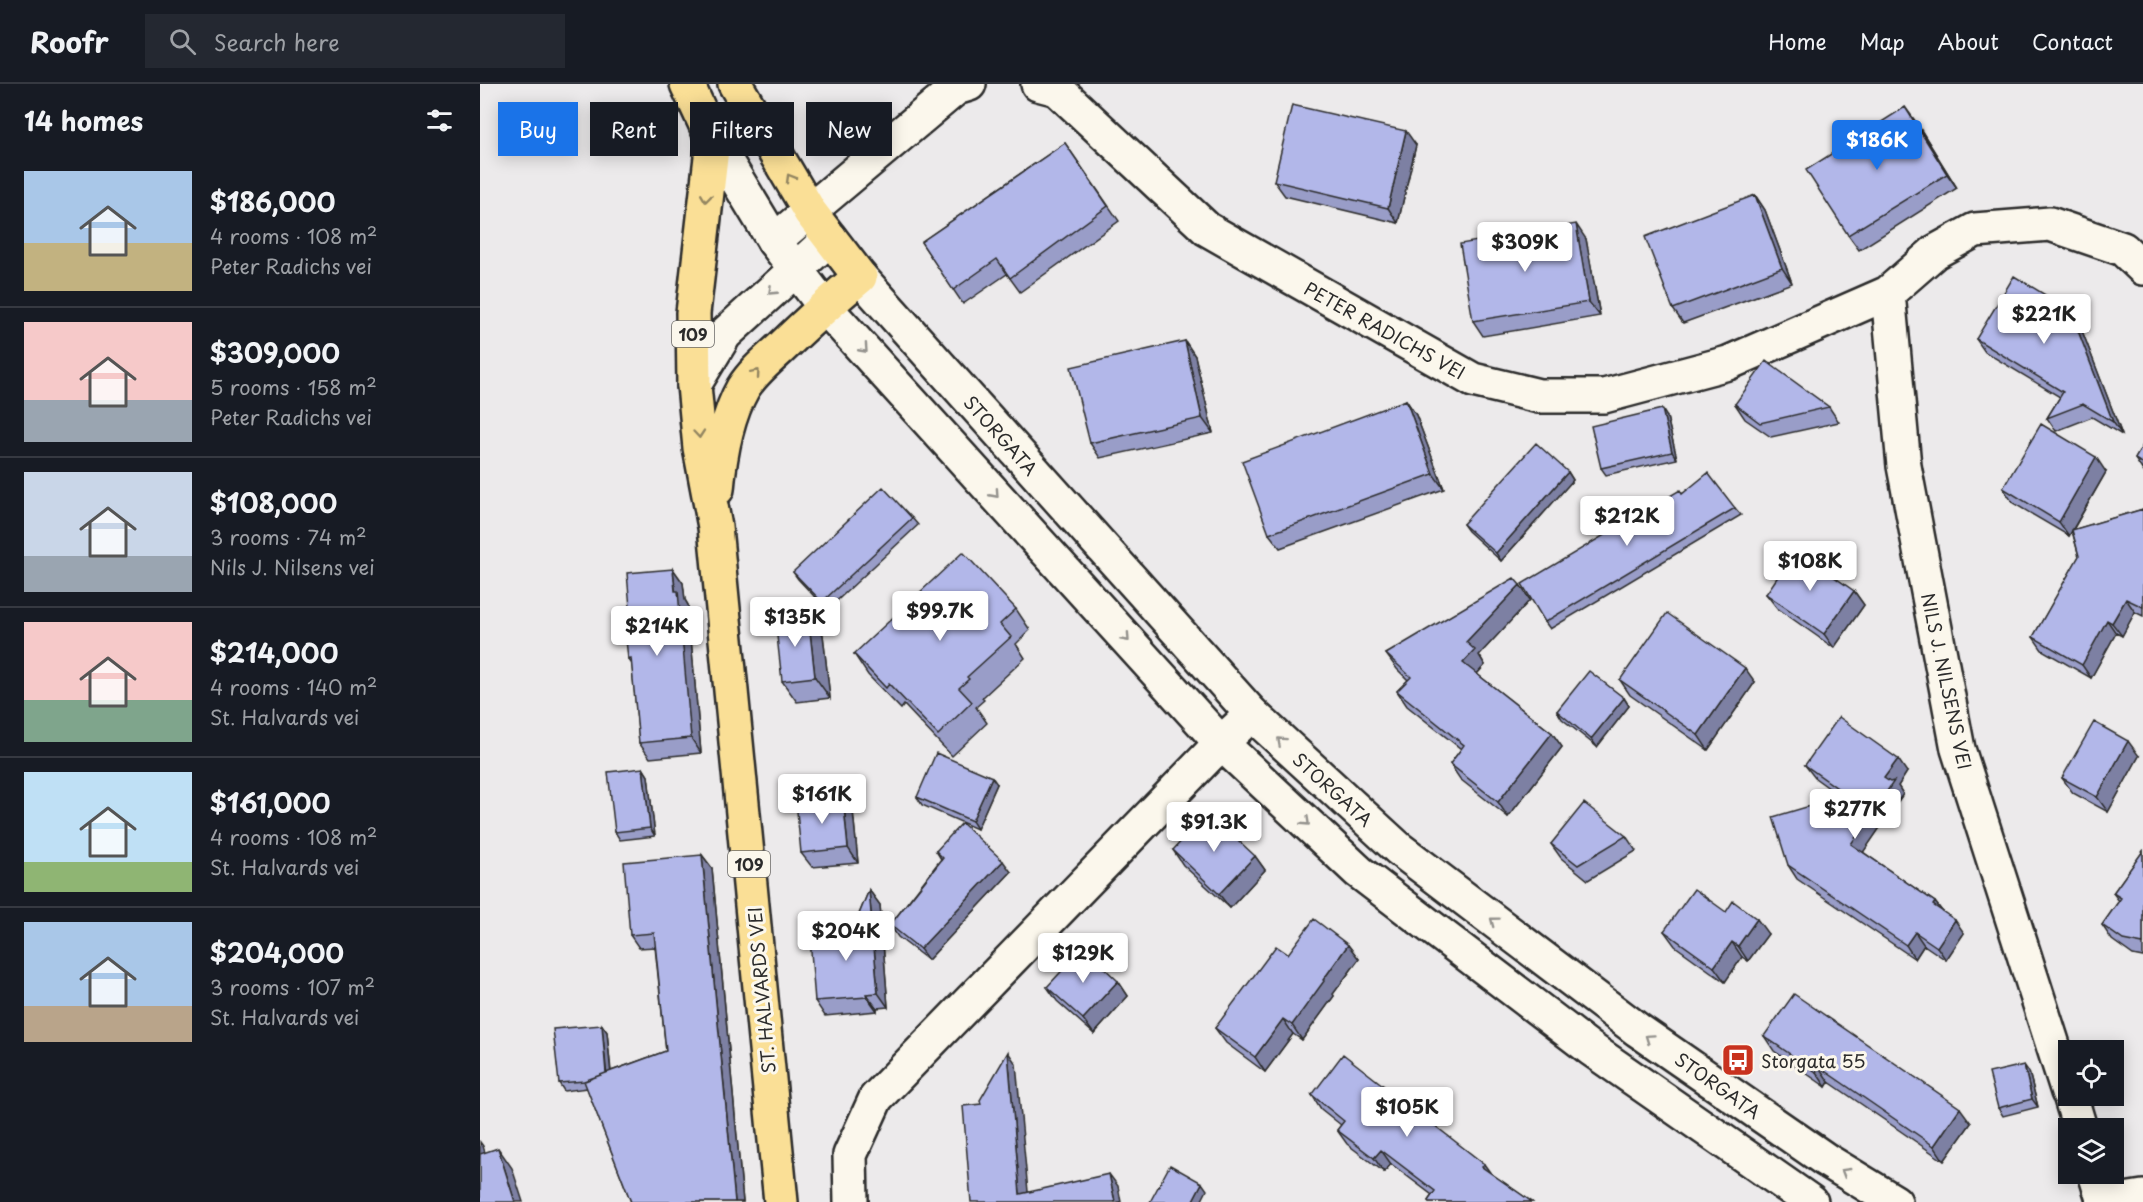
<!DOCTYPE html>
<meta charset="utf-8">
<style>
body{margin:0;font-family:"Playpen Sans",sans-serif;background:#242831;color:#f1f3f6;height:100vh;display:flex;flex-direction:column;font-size:22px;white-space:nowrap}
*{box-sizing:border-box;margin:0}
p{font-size:20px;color:#9ea1a6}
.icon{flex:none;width:33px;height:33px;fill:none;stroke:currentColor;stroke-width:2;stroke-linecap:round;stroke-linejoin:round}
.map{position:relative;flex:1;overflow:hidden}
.details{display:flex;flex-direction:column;background:#171b24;width:480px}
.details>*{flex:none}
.top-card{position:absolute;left:18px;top:18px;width:570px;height:54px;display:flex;gap:12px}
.tools{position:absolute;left:1578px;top:956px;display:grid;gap:12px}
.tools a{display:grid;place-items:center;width:66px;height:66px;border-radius:0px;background:#171b24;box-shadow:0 3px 15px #0003;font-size:30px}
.price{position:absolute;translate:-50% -51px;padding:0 14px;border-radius:6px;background:#fff;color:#222;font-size:20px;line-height:39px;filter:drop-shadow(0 2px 3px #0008)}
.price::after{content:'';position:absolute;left:50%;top:36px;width:18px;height:14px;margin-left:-9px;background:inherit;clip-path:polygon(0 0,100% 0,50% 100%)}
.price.active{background:#1a73e8;color:#fff}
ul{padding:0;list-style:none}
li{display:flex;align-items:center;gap:18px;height:150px;padding:0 24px}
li+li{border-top:2px solid #363941}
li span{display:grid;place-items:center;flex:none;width:168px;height:120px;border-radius:0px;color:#555}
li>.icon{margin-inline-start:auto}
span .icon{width:72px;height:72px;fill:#fffc;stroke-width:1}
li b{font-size:26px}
h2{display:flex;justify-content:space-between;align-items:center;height:72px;padding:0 24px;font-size:26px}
.chip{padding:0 21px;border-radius:0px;background:#171b24;box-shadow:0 3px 15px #0003;font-size:21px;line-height:54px}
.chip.active{background:#1a73e8;color:#fff}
header{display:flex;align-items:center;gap:36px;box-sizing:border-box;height:84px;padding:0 30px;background:#171b24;border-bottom:2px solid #363941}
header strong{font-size:28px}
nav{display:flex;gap:33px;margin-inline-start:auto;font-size:21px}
.search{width:420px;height:54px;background:#242831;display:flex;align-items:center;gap:15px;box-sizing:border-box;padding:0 21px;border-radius:0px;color:#9ea1a6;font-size:22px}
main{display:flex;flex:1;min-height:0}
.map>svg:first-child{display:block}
</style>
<header>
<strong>Roofr</strong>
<div class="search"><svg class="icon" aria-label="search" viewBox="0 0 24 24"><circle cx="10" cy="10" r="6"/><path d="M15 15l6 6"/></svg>Search here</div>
<nav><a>Home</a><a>Map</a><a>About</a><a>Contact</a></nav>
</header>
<main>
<section class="details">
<h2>14 homes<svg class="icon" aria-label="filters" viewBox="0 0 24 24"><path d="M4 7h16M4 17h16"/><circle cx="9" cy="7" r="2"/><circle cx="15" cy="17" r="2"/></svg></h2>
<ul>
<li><span style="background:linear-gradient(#a9c7e8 60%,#c2b280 0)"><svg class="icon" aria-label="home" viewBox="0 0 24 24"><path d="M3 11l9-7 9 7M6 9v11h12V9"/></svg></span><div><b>$186,000</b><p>4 rooms · 108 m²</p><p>Peter Radichs vei</p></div></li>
<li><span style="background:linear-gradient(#f6c9c9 65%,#9aa5b1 0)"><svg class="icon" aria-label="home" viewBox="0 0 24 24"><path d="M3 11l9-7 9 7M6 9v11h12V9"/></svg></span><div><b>$309,000</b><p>5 rooms · 158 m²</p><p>Peter Radichs vei</p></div></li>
<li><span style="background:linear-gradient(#c9d6e8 70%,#9aa5b1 0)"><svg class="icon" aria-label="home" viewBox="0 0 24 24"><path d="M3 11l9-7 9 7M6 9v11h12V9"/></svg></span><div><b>$108,000</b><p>3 rooms · 74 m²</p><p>Nils J. Nilsens vei</p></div></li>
<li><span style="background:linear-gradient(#f6c9c9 65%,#7fa58c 0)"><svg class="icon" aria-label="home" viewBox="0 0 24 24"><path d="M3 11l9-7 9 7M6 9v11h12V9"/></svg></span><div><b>$214,000</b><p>4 rooms · 140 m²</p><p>St. Halvards vei</p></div></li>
<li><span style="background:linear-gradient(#bfe0f5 75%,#8fb573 0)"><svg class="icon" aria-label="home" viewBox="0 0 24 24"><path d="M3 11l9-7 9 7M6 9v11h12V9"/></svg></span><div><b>$161,000</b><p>4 rooms · 108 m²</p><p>St. Halvards vei</p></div></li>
<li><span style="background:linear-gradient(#a9c7e8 70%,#b9a48a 0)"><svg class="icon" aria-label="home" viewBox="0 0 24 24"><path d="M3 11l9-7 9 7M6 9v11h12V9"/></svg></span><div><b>$204,000</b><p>3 rooms · 107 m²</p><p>St. Halvards vei</p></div></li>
</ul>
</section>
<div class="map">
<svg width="1663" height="1118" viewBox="0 0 1663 1118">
<rect width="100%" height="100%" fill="#eceaeb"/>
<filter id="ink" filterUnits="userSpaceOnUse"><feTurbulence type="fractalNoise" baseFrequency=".0167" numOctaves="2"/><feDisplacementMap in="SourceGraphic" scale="12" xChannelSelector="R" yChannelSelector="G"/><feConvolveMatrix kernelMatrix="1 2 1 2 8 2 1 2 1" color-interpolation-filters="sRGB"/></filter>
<g filter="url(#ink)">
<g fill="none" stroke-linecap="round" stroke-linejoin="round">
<!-- minor casing -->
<g stroke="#2b2b2b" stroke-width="38">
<path id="minor" d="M 558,0 L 577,5 L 727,145 L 993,296 L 1059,312 L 1124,312 L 1248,279 L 1408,209 L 1455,168 L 1495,146 L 1570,140 L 1643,165 L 1663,184
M 294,157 L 476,4 L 489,0
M 1408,209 L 1424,382 L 1478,665 L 1588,1008
M 1590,1011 L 1600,1044
M 1615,1089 L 1624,1118
M 371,1118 L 370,1071 L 396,1014 L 741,659 L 772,630
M 1631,1118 L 1663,1113"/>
</g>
<!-- tertiary casing -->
<g stroke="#2b2b2b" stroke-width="38">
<path id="tertiary" d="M 233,56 L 294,157 L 344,222 L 741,659 L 879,788 L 1111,965 L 1331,1118
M 380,193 L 772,630 L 919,765 L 1158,946 L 1346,1076 L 1415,1118
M 214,301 L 245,250 L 350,154"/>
</g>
<!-- primary casing -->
<g stroke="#2b2b2b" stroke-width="38">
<path id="primary" d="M 207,0 L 233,56 L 213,229 L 214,301 L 220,364 L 235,443 L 301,1118
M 237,405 C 240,371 246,334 263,304 C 273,288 288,276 301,264 C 327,239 352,216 380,193 L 330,128 L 255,0"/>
</g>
<!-- minor -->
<use href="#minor" stroke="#fbf7ec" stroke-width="33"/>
<!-- tertiary -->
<use href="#tertiary" stroke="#fbf7ec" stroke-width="33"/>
<!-- primary -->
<use href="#primary" stroke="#fadf96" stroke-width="33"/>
</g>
<!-- wall -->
<path fill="#999dc8" stroke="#2b2b2b" stroke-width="1.5" d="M 1436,38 L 1477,104 L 1379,166 L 1368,151 Z
M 585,59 L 639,137 L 540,208 L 527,190 L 483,220 L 441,158 Z
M 936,61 L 918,139 L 805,112 L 794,97 Z
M 1275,111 L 1285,126 L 1312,199 L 1203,239 L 1193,225 Z
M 1106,155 L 1120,232 L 1003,252 L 993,237 Z
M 1590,226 L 1599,239 L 1642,351 L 1612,333 L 1576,347 L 1567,334 L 1580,313 L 1505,268 L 1496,255 Z
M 705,257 L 715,272 L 733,349 L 620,374 L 610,359 Z
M 926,316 L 936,331 L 964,405 L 800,464 L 789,450 Z
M 1255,320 L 1349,323 L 1359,338 L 1291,353 L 1265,335 Z
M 1187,333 L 1197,375 L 1126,391 L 1121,384 Z
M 1663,361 L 1663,387 L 1655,375 Z
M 1088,388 L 1093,396 L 1021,477 L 988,447 L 983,440 Z
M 1626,388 L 1593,446 L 1663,425 L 1663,532 L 1655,528 L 1642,552 L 1636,549 L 1611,594 L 1562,566 L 1553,553 L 1599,472 L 1592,447 L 1589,452 L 1533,419 L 1523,404 Z
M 1203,409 L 1255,424 L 1261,431 L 1070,545 L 1065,538 Z
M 432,434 L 438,441 L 347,526 L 318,495 L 313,488 Z
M 193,485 L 203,499 L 205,516 L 208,521 L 221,669 L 170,674 L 159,659 L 152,580 L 148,575 L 151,535 Z
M 1040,501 L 1050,516 L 999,571 L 1005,581 L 997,590 L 1072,649 L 1082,663 L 1028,733 L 980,695 L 970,680 L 981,665 L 927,622 L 917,607 L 928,596 L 917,585 L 906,570 Z
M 1374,507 L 1384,521 L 1354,564 L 1297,524 L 1286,510 Z
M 536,525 L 550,546 L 536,560 L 545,574 L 502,614 L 504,616 L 496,623 L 507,639 L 472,672 L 424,621 L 421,625 L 388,591 L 374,570 Z
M 343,551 L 350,614 L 317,618 L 302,597 Z
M 1140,596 L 1275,598 L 1228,666 L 1150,611 Z
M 1144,614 L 1149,622 L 1117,663 L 1082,635 L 1077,627 Z
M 1659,672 L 1628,728 L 1593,709 L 1582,694 Z
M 1325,681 L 1427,688 L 1418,702 L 1423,710 L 1383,768 L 1455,818 L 1461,826 L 1484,849 L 1466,876 L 1444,861 L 1435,875 L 1317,795 L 1308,781 L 1361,713 L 1335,694 Z
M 163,684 L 168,692 L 175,752 L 140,756 L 135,748 Z
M 517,700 L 497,745 L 442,721 L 437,713 Z
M 363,713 L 373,727 L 378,779 L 332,783 L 321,769 Z
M 1146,752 L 1156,767 L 1108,796 L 1081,774 L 1071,760 Z
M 693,766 L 775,772 L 785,786 L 750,824 L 703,781 Z
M 456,767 L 531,788 L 448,876 L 418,853 L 410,841 L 461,775 Z
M 1663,767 L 1663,873 L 1653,871 L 1632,856 L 1622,841 L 1639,817 L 1633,809 Z
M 222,771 L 232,784 L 263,1118 L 151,1118 L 107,1004 L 84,1007 L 79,999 L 122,941 L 127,948 L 131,987 L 186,967 L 175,863 L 159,864 L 150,851 Z
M 389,806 L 400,821 L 408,923 L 397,924 L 397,927 L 345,932 L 335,917 L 370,852 Z
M 1246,828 L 1288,850 L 1268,877 L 1262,873 L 1245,898 L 1195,862 L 1184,847 Z
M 868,861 L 879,875 L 853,910 L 854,912 L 822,956 L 813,950 L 785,988 L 746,959 L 735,944 L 808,870 Z
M 638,897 L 648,912 L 614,950 L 577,917 L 567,903 Z
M 1284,952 L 1491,1039 L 1464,1077 L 1349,998 L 1346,1003 L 1294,967 Z
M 1549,988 L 1558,1023 L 1523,1032 L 1518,1024 Z
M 832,1011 L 1011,1090 L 1052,1118 L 949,1118 L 948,1117 L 952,1111 L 911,1080 L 904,1088 L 867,1060 L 857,1046 L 861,1041 L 841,1025 Z"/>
<!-- shaded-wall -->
<path fill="#7d80a3" stroke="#2b2b2b" stroke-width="1.5" d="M 1425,23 L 1436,38 L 1477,104 L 1467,90 Z
M 926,47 L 936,61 L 918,139 L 908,124 Z
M 1275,111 L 1285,126 L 1312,199 L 1302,184 Z
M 1096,140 L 1106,155 L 1120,232 L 1109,218 Z
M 1590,226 L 1599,239 L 1642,351 L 1633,338 Z
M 705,257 L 715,272 L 733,349 L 722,334 Z
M 926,316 L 936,331 L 964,405 L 953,390 Z
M 1182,325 L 1187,333 L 1197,375 L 1192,368 Z
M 1616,373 L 1626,388 L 1589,452 L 1579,438 Z
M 1088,388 L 1093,396 L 1021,477 L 1016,469 Z
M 193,485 L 203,499 L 205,516 L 208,521 L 221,669 L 211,654 Z
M 1040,501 L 1050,516 L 999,571 L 1005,581 L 993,594 L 983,579 L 986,558 Z
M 1374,507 L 1384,521 L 1354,564 L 1344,550 Z
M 1646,515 L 1655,528 L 1642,552 L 1632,539 Z
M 328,530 L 343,551 L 350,614 L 335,593 Z
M 1627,536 L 1636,549 L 1611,594 L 1602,581 Z
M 1265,584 L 1275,598 L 1228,666 L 1218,651 Z
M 1144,614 L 1149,622 L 1117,663 L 1111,655 Z
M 1072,649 L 1082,663 L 1028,733 L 1018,718 Z
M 1648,657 L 1659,672 L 1628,728 L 1617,713 Z
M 1418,675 L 1427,688 L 1418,702 L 1423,710 L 1380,773 L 1371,760 L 1404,694 Z
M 163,684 L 168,692 L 175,752 L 170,744 Z
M 512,693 L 517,700 L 497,745 L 492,737 Z
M 363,713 L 373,727 L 378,779 L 368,764 Z
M 222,771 L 232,784 L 263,1118 L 255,1118 Z
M 775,772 L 785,786 L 750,824 L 739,810 Z
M 523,777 L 531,788 L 448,876 L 440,865 Z
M 389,806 L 400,821 L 408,923 L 398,909 Z
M 1455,818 L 1465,831 L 1453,821 Z
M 1277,835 L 1288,850 L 1268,877 L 1258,862 Z
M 1475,836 L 1484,849 L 1466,876 L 1457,863 Z
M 1435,848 L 1444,861 L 1435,875 L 1426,861 Z
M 1252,858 L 1262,873 L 1245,898 L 1234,883 Z
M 868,861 L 879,875 L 853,910 L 854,912 L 822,956 L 812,941 L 843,896 Z
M 638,897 L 648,912 L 614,950 L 603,935 Z
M 386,910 L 397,924 L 397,927 L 387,913 Z
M 803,935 L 813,950 L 785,988 L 775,973 Z
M 122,941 L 127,948 L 132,1002 L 127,994 Z
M 528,968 L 536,980 L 549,1118 L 540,1110 Z
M 1544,981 L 1549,988 L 1558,1023 L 1552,1015 Z
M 1339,983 L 1349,998 L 1346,1003 L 1336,988 Z
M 1480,1024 L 1491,1039 L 1464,1077 L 1454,1062 Z
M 0,1058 L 3,1062 L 12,1091 L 0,1074 Z
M 18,1064 L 32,1084 L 43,1118 L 35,1118 Z
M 901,1066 L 911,1080 L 904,1088 L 894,1074 Z
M 1004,1080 L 1014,1094 L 1002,1083 Z
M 629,1090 L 638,1102 L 641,1118 L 635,1118 Z
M 722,1099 L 727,1106 L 721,1118 L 712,1118 Z"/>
<!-- building -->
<path fill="#b2b7e9" stroke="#2b2b2b" stroke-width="1.5" d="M 812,21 L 926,47 L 908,124 L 794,97 Z
M 1425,23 L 1467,90 L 1368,151 L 1326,86 Z
M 585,59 L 628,122 L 530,194 L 517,175 L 473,206 L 441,158 Z
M 1275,111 L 1302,184 L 1193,225 L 1165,153 Z
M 1096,140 L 1109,218 L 993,237 L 980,160 Z
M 1534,192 L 1590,226 L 1633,338 L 1603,320 L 1567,334 L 1583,308 L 1496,255 Z
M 705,257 L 722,334 L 610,359 L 591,283 Z
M 1286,277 L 1349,323 L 1280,339 L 1255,320 Z
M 926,316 L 953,390 L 789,450 L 762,377 Z
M 1182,325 L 1192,368 L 1121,384 L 1111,342 Z
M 1561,340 L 1616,373 L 1579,438 L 1523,404 Z
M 1056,359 L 1088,388 L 1016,469 L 983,440 Z
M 1663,361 L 1663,380 L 1655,375 Z
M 1228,389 L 1255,424 L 1065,538 L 1042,500 L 1200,406 L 1202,410 Z
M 403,403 L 432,434 L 342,518 L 313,488 Z
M 1663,425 L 1663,523 L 1646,515 L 1632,539 L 1627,536 L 1602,581 L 1553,553 L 1599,472 L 1592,446 Z
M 1316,466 L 1374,507 L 1344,550 L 1286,510 Z
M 483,468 L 536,525 L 520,540 L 531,553 L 487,593 L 489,595 L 479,604 L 492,618 L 458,651 L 409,600 L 406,604 L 374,570 Z
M 193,485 L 195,507 L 198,507 L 211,654 L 159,659 L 151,574 L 148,575 L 144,536 L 151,535 L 147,489 Z
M 1034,494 L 1040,501 L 986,558 L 995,566 L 983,579 L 1072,649 L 1018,718 L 970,680 L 984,661 L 917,607 L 931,593 L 906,570 Z
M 1187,529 L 1265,584 L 1218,651 L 1140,596 Z
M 328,530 L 335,593 L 302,597 L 295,534 Z
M 1109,587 L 1144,614 L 1111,655 L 1077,627 Z
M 1359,633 L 1418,675 L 1404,694 L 1410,698 L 1414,697 L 1371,760 L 1455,818 L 1453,821 L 1475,836 L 1457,863 L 1435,848 L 1426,861 L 1308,781 L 1293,733 L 1367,711 L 1325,681 Z
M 1614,638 L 1648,657 L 1617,713 L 1582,694 Z
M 456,669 L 512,693 L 492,737 L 437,713 Z
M 163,684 L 170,744 L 135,748 L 128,688 Z
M 363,713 L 368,764 L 321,769 L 316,717 Z
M 1104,719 L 1146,752 L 1098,781 L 1071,760 Z
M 728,728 L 775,772 L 739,810 L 693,766 Z
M 482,739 L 523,777 L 440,865 L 410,841 L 463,774 L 456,767 Z
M 1663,767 L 1663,860 L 1643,856 L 1622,841 L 1641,814 L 1633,809 Z
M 222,771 L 255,1118 L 151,1118 L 104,997 L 186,967 L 174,849 L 150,851 L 144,778 Z
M 1214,805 L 1246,828 L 1253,817 L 1277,835 L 1258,862 L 1252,858 L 1234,883 L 1184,847 Z
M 389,806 L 398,909 L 386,910 L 387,913 L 335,917 L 330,855 L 370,852 Z
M 834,835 L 868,861 L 843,896 L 844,897 L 812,941 L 803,935 L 775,973 L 735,944 L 796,862 L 808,870 Z
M 603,864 L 638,897 L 603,935 L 567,903 Z
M 1314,910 L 1480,1024 L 1454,1062 L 1339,983 L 1336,988 L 1284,952 Z
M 122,941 L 126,989 L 105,997 L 79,999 L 73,945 Z
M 528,968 L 540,1110 L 629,1090 L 635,1118 L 491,1118 L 483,1022 L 501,1020 L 500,1016 Z
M 863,970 L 1004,1080 L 1002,1083 L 1052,1118 L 949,1118 L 948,1117 L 955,1107 L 901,1066 L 894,1074 L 857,1046 L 864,1037 L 832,1011 Z
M 1544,981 L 1552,1015 L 1518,1024 L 1509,989 Z
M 18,1064 L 35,1118 L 0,1118 L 0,1070 Z
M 690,1081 L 722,1099 L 712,1118 L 670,1118 Z"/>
<!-- one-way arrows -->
<defs><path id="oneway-chevron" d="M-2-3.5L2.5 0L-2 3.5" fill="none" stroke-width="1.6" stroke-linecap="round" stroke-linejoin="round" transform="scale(1.5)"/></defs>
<g stroke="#928560">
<use href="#oneway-chevron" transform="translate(310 94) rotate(-120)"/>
<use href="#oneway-chevron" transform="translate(226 114) rotate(97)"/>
<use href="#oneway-chevron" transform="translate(276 289) rotate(-49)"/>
<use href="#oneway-chevron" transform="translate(219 350) rotate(85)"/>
</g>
<g stroke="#93918c">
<use href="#oneway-chevron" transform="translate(292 207) rotate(137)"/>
<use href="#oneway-chevron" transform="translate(384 265) rotate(48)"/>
<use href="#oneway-chevron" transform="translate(515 410) rotate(48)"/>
<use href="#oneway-chevron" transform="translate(646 554) rotate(48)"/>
<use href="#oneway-chevron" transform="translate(801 657) rotate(-138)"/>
<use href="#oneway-chevron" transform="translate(826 738) rotate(43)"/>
<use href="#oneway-chevron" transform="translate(1014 837) rotate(-143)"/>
<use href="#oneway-chevron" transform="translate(1169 954) rotate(-145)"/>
<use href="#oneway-chevron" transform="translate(1365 1088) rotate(-149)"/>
</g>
</g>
<!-- icons -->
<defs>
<g id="bus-square" transform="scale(1.725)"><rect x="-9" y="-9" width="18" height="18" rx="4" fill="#c8321e" stroke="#fbf7ec"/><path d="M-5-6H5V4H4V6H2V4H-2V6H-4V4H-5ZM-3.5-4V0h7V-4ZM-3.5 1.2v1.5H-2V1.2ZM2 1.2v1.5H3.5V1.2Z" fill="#fff"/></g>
</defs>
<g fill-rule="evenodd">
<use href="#bus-square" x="1258" y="976"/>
</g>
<g text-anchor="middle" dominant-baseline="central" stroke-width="6" stroke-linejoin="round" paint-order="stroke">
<!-- shield labels -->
<g fill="#fbf7ec" stroke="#696865" stroke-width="1.5">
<rect x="192" y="237" width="42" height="26" rx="4.5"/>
<rect x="248" y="767" width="42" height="26" rx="4.5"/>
</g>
<g font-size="16" font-weight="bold" fill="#2b2b2b">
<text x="213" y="250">109</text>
<text x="269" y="780">109</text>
</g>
<!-- street labels -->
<g font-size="18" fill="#2b2b2b" stroke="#fbf7ec">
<text transform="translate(905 246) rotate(29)">PETER RADICHS VEI</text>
<text transform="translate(521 351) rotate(48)">STORGATA</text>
<text transform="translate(1467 597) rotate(78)">NILS J. NILSENS VEI</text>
<text transform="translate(853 705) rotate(42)">STORGATA</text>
<text transform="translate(281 906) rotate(-95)">ST. HALVARDS VEI</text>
<text transform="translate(1238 1001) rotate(35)">STORGATA</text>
</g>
<!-- poi labels -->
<g font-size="18" fill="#2b2b2b" stroke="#fbf7ec" text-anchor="start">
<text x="1281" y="976">Storgata 55</text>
</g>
</g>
</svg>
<div class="tools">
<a><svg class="icon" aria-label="locate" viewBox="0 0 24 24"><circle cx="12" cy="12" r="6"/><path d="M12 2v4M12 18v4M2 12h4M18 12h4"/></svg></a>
<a><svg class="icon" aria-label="layers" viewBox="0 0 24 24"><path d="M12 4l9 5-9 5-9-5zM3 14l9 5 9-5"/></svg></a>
</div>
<b class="price active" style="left:1397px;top:87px">$186K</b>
<b class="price" style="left:1045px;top:189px">$309K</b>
<b class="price" style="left:1564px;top:261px">$221K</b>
<b class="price" style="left:1147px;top:463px">$212K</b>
<b class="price" style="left:1330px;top:508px">$108K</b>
<b class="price" style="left:460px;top:558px">$99.7K</b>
<b class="price" style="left:315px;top:564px">$135K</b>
<b class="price" style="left:177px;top:573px">$214K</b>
<b class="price" style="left:342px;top:741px">$161K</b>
<b class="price" style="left:1375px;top:756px">$277K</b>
<b class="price" style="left:734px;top:769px">$91.3K</b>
<b class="price" style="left:366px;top:878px">$204K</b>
<b class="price" style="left:603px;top:900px">$129K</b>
<b class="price" style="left:927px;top:1054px">$105K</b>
<div class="top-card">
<a class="chip active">Buy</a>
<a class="chip">Rent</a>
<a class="chip">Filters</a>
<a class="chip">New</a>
</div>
</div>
</main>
